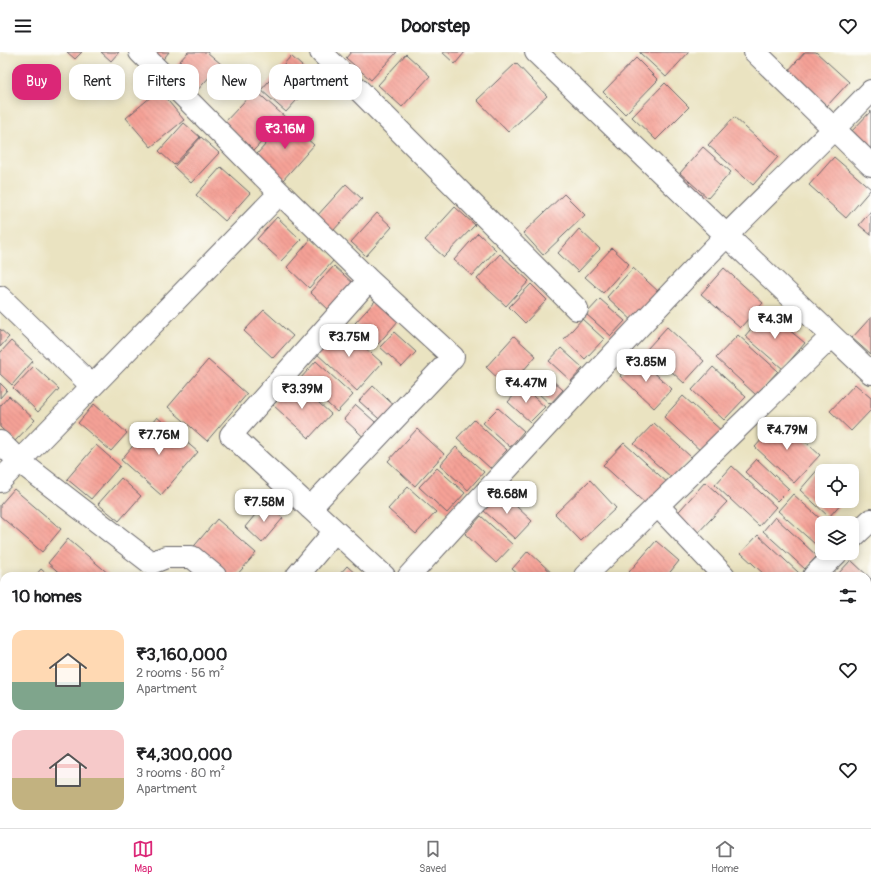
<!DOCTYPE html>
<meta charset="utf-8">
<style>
body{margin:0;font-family:Pangolin,sans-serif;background:#f6f6f6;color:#202124;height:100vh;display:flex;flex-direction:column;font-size:15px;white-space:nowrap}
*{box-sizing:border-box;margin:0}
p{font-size:13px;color:#757577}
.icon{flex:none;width:22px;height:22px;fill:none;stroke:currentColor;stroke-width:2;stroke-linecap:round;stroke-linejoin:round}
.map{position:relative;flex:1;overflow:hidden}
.side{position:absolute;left:0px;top:520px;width:871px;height:256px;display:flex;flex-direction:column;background:#fff;border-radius:12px 12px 0 0;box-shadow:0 2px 10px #0003}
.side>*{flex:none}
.guide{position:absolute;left:12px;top:12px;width:400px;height:36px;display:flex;gap:8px}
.tools{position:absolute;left:815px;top:412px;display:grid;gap:8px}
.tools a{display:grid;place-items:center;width:44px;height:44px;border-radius:8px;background:#fff;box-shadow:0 2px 10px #0003;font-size:20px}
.price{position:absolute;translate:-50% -34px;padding:0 9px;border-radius:8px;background:#fff;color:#222;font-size:13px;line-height:26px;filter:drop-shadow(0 1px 2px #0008)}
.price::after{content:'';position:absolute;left:50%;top:24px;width:12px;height:9px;margin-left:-6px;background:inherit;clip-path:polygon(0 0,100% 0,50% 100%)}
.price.selected{background:#db2777;color:#fff}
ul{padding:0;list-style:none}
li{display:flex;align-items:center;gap:12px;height:100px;padding:0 12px}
li span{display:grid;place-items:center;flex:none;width:112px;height:80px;border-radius:12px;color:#555}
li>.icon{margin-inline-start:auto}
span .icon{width:48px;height:48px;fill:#fffc;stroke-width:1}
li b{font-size:17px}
h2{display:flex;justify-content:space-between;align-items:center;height:48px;padding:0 12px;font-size:17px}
.tag{padding:0 14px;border-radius:12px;background:#fff;box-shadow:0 2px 10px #0003;font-size:14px;line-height:36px}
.tag.selected{background:#db2777;color:#fff}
header{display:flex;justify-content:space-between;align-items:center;height:52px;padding:0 12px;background:#fff;font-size:18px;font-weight:700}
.tab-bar{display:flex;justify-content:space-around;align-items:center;height:56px;border-top:1px solid #e0e0e0;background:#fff;font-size:11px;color:#757577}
.tab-bar a{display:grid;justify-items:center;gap:2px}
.tab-bar .selected{color:#db2777}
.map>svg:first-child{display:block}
</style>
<header><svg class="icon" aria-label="menu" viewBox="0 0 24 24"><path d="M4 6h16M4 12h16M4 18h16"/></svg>Doorstep<svg class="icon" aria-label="heart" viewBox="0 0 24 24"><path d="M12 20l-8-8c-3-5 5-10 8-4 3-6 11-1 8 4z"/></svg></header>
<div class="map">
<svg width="871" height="776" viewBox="0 0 871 776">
<defs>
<pattern id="building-back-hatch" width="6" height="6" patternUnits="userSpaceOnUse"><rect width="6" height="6" fill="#f5a196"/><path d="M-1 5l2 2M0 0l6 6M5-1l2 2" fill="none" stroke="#d28a82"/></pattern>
</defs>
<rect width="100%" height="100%" fill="#fdfcf7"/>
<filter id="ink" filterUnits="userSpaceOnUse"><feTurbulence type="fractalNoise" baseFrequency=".025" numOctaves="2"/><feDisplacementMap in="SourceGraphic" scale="8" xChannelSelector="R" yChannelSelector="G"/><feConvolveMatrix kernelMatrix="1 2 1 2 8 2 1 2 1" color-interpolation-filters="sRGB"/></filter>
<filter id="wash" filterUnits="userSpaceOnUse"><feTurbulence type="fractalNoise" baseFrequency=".012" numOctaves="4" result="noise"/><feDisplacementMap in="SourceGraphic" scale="16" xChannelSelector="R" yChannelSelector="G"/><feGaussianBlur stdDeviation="0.9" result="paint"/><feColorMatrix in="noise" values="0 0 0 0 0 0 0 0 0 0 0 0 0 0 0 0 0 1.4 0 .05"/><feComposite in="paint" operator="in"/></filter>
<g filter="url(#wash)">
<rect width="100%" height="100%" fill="#eae3c1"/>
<g id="blocks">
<!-- building -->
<path fill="url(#building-back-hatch)" d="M 67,0 L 82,0 L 75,7 Z
M 101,0 L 119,0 L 111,9 Z
M 149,0 L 169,0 L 161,10 Z
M 188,0 L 207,0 L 221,12 L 195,41 L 171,19 Z
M 351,0 L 397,0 L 371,28 L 346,6 Z
M 442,0 L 465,0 L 455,12 Z
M 640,0 L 689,0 L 666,25 L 640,1 Z
M 805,0 L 816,0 L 849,30 L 827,54 L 788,19 Z
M 406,2 L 430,24 L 402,55 L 378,33 Z
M 291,4 L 316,27 L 286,60 L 261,38 Z
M 636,6 L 658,28 L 625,62 L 603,40 Z
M 516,11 L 547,44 L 508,80 L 477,48 Z
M 665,31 L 689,55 L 656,88 L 632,65 Z
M 159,38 L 184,68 L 151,95 L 126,66 Z
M 255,38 L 285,65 L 254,98 L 224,71 Z
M 871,59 L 871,101 L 850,81 Z
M 734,65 L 778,105 L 753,133 L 708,93 Z
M 287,69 L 314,93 L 283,128 L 256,103 Z
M 184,71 L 200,85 L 174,113 L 159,99 Z
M 201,85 L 219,101 L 191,131 L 174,115 Z
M 703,95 L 731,120 L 708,146 L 680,121 Z
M 834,105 L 871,137 L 846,166 L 809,133 Z
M 221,115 L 250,141 L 225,169 L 196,143 Z
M 346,132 L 362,147 L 332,180 L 316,165 Z
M 564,142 L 585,163 L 543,203 L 523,181 Z
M 455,155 L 475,173 L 444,205 L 425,188 Z
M 871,159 L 871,183 L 859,173 Z
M 377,161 L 392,175 L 366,204 L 351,190 Z
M 277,165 L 301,188 L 281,209 L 257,187 Z
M 579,177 L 600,197 L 578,220 L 558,201 Z
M 478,181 L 496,198 L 472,224 L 454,208 Z
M 311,187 L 334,208 L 309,236 L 287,215 Z
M 612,196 L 629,212 L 603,241 L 585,225 Z
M 500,202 L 529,229 L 506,254 L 477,227 Z
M 334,214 L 354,232 L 330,259 L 310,240 Z
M 633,216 L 660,241 L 634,270 L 607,245 Z
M 724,216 L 763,251 L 740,276 L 701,242 Z
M 531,232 L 547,248 L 525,271 L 509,255 Z
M 600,247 L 625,269 L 611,284 L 586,262 Z
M 376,248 L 399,268 L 378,292 L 355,271 Z
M 264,258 L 293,284 L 273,306 L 244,279 Z
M 766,259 L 805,291 L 783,317 L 745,284 Z
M 871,265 L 871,303 L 852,286 Z
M 582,267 L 604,287 L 585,307 L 564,287 Z
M 340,273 L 382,311 L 357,339 L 315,300 Z
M 667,275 L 704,309 L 684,331 L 647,297 Z
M 0,277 L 9,285 L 0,295 Z
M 394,280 L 416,300 L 402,315 L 380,295 Z
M 738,283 L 778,319 L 756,343 L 716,306 Z
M 514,284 L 536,304 L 508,336 L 486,315 Z
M 11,289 L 33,309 L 12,333 L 0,322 L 0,301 Z
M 561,296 L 583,316 L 571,329 L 549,309 Z
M 637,305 L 672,337 L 654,356 L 620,324 Z
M 208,308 L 247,342 L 207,389 L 168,355 Z
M 316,309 L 353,343 L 337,360 L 300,327 Z
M 34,314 L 59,337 L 38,360 L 13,336 Z
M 713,315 L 746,345 L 724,368 L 692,338 Z
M 541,318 L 563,338 L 550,352 L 528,332 Z
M 295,329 L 331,362 L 309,386 L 273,353 Z
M 0,331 L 7,338 L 0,346 Z
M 855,332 L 871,346 L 871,358 L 851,379 L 830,359 Z
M 373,334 L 400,359 L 387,374 L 359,349 Z
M 522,334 L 545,355 L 530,370 L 508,350 Z
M 9,344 L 35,368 L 15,389 L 0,375 L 0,354 Z
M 683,344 L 723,380 L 703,401 L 664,365 Z
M 94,352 L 127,381 L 111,399 L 78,371 Z
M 356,353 L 383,377 L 370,391 L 344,367 Z
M 498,356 L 524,379 L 510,395 L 483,371 Z
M 157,365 L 198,400 L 161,443 L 121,408 Z
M 780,367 L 820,403 L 794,431 L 755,395 Z
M 474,368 L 507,398 L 490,416 L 457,386 Z
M 654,371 L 691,405 L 672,426 L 634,392 Z
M 417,377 L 444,402 L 415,434 L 388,409 Z
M 624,391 L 669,432 L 648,454 L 603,413 Z
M 96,393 L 120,414 L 91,447 L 67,427 Z
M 456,395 L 484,420 L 468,438 L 440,413 Z
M 757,407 L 789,437 L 777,449 L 745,420 Z
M 732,414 L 776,455 L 759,474 L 715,433 Z
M 820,415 L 825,419 L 822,419 L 822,449 L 843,449 L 829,465 L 800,438 Z
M 437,416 L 465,441 L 447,461 L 419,435 Z
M 121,426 L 141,444 L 119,469 L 98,452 Z
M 590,428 L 616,456 L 581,489 L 555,462 Z
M 705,430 L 727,450 L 694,485 L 673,466 Z
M 408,435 L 436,460 L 416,482 L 388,457 Z
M 14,437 L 61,477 L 42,500 L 0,464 L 0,453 Z
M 500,439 L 532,469 L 515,487 L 483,458 Z
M 793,442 L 825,471 L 822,471 L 822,485 L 815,492 L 778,459 Z
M 265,451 L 283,466 L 262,491 L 245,475 Z
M 481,464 L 513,493 L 496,511 L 465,482 Z
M 775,465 L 817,504 L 805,517 L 763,479 Z
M 217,467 L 256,501 L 236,524 L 219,524 L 190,499 Z
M 758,483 L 799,521 L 796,524 L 766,524 L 741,501 Z
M 68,487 L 110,523 L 110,524 L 63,524 L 48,511 Z
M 656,489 L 679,509 L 667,524 L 634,524 L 629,520 Z
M 528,499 L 555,524 L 520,524 L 512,517 Z
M 851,508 L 871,527 L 871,551 L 867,555 L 867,524 L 836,524 Z
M 347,514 L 358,524 L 338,524 Z
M 41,517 L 49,524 L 35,524 Z
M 0,570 L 4,574 L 4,611 L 0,608 Z
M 0,745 L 4,748 L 4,772 L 21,772 L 17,776 L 0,776 Z
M 133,772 L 149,772 L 154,776 L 130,776 Z
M 186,772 L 227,772 L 224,776 L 182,776 Z
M 231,772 L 241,772 L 245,776 L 228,776 Z
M 288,772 L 323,772 L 328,776 L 293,776 Z
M 538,772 L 591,772 L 586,776 L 534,776 Z
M 646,772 L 670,772 L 674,776 L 642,776 Z"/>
</g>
</g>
<g filter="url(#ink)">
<use href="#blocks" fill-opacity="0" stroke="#68666a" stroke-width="1"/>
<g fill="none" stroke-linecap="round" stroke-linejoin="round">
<!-- minor casing -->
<g stroke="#68666a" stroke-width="24">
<path id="minor" d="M 140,0 L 280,141 L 369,228 L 453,305 L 310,456
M 321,0 L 577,257
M 536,0 L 727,184 L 871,321
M 755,0 L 871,113
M 369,228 L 231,383 L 384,524
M 0,245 L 92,334
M 0,390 L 19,409 L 151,511 L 166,505 L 192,505 L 215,524
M 0,429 L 280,141
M 657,453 L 724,524
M 852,486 L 871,468
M 297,524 L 335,479
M 409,524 C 513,410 618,295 726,184 C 774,135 824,88 871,39
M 585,524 L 832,284
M 814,524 L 837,501
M 867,656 L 871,659
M 0,692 L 4,687
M 80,772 L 85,776
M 261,772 L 265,776
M 512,772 L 517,776
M 712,772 L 716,776
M 815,772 L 819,776
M 340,776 L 343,772"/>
</g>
<!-- minor -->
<use href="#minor" stroke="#fff" stroke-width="22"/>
</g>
</g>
</svg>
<div class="tools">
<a><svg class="icon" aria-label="locate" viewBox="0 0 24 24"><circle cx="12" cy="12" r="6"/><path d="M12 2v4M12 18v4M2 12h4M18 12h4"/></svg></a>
<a><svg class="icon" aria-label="layers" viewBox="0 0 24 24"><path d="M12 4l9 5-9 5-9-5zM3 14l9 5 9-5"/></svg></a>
</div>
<b class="price selected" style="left:285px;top:98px">₹3.16M</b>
<b class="price" style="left:775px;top:288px">₹4.3M</b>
<b class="price" style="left:349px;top:306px">₹3.75M</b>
<b class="price" style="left:646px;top:331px">₹3.85M</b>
<b class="price" style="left:526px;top:352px">₹4.47M</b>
<b class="price" style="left:302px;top:358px">₹3.39M</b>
<b class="price" style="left:787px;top:399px">₹4.79M</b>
<b class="price" style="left:159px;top:404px">₹7.76M</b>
<b class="price" style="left:507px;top:463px">₹8.68M</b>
<b class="price" style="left:264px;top:471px">₹7.58M</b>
<div class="guide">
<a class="tag selected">Buy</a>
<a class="tag">Rent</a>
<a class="tag">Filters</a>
<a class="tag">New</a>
<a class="tag">Apartment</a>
</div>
<section class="side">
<h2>10 homes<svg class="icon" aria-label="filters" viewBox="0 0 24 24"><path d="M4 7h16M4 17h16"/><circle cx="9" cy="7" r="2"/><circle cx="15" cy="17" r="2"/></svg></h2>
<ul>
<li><span style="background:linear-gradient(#ffd9b3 65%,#7fa58c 0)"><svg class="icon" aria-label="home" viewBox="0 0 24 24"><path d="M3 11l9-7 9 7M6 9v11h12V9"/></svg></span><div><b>₹3,160,000</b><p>2 rooms · 56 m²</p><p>Apartment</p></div><svg class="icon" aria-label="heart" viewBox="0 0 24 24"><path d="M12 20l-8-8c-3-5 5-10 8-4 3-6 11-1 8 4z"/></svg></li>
<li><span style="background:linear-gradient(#f6c9c9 60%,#c2b280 0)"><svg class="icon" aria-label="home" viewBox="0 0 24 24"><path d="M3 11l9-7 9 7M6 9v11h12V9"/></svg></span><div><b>₹4,300,000</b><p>3 rooms · 80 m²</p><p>Apartment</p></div><svg class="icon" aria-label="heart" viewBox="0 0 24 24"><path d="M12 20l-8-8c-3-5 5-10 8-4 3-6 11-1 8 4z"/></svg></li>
</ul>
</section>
</div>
<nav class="tab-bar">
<a class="selected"><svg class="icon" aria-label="map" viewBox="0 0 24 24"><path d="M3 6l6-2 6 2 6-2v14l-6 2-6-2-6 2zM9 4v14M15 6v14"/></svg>Map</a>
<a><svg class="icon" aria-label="saved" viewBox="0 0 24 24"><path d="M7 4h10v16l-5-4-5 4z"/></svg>Saved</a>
<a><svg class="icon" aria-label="home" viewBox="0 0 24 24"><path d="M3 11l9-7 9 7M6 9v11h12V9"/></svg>Home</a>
</nav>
